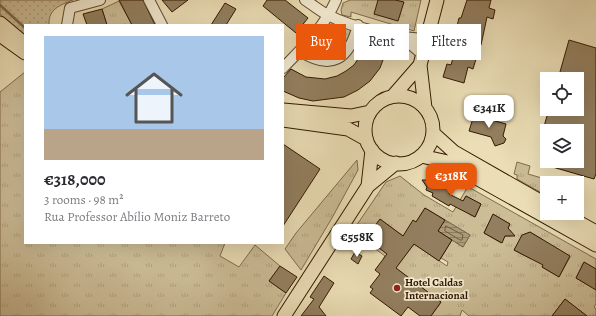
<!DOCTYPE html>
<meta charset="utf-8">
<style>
body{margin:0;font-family:Alegreya,serif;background:#f2f2f3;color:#2b2b33;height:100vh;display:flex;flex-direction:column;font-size:15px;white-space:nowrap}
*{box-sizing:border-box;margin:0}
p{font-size:13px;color:#7c7c81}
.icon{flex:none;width:22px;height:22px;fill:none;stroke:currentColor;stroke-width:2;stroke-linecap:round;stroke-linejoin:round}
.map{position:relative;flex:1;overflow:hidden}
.side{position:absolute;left:24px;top:24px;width:260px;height:220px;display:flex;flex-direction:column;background:#fff;border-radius:0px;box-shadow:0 4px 16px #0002}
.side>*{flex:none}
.guide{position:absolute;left:296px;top:24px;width:240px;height:36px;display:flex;gap:8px}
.tools{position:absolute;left:540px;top:72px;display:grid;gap:8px}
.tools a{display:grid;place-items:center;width:44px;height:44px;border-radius:0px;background:#fff;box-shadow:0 4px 16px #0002;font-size:20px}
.price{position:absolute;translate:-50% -34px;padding:0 9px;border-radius:8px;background:#fff;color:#222;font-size:13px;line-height:26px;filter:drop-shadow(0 1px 2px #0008)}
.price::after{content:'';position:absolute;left:50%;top:24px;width:12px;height:9px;margin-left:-6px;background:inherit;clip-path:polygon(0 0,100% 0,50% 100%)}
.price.selected{background:#ea580c;color:#fff}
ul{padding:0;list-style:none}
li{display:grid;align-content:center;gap:8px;height:212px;padding:0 20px}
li+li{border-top:1px solid #e1e1e2}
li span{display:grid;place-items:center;height:124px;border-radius:0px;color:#555}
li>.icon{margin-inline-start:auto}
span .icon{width:72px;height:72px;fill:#fffc;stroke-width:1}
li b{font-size:17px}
.pill{padding:0 14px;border-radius:0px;background:#fff;box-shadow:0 4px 16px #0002;font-size:14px;line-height:36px}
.pill.selected{background:#ea580c;color:#fff}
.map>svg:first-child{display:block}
</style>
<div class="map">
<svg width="596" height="316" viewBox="0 0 596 316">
<defs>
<pattern id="grass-tufts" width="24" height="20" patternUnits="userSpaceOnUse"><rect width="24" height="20" fill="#ccbd97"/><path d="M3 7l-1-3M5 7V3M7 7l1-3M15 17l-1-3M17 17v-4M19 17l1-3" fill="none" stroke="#b0a280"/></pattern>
<pattern id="park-dots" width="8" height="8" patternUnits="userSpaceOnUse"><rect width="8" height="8" fill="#ccbd97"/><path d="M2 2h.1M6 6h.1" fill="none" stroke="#b0a280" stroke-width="1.8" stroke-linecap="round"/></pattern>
<pattern id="water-rules" width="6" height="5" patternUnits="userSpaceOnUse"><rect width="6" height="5" fill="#ac9b78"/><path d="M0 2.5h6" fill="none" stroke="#8d7e60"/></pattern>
</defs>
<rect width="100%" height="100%" fill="#ebdeb6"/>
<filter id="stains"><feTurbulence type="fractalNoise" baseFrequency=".005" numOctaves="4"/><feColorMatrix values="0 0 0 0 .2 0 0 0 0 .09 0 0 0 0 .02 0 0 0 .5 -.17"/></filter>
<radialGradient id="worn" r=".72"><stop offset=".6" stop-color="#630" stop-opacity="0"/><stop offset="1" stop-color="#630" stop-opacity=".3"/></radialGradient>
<!-- grass -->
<path fill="url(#grass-tufts)" stroke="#806b4c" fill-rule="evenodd" d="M 350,0 L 421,0 L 414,31 L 351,12 L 351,17 L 342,15 L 341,10 L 343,3 Z
M 119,1 L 132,25 L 107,25 L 102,9 Z
M 25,72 L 25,243 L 225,243 L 220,256 L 239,267 L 255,245 L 280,266 L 269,281 L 286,293 L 272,316 L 0,316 L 0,92 Z
M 357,160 L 358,170 L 332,218 L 301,270 L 285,249 L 296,233 Z
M 517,162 L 530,166 L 528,174 L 559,183 L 547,183 L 547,196 L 517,179 L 517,175 L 514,174 Z
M 400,176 L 424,195 L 453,212 L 467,188 L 472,189 L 596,259 L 596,269 L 584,262 L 576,278 L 591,287 L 596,279 L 596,304 L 594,307 L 596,309 L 596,316 L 587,316 L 565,299 L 552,316 L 469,316 L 462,310 L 460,316 L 431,316 L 441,302 L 383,259 L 385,256 L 352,232 L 386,182 ZM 466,196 L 481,204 L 475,217 L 460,208 ZM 425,208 L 470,235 L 463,247 L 452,240 L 441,258 L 448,262 L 447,266 L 414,244 L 420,234 L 416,222 ZM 493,215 L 510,224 L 508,228 L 512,233 L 511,236 L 505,236 L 501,243 L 484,233 ZM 380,219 L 414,244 L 399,263 L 366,238 ZM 530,232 L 542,239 L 531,259 L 514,250 ZM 553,247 L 570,257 L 559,277 L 542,267 Z"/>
<!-- park -->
<path fill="url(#park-dots)" stroke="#806b4c" d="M 0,0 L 73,0 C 60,5 48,9 49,25 L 25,25 L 25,37 L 0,14 Z
M 329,21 L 352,28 C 345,55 330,64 306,48 Z"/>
<!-- water -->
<path fill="url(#water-rules)" stroke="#7c6748" d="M 445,220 L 470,235 L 463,247 L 438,231 Z"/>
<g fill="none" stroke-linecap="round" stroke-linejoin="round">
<!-- shore -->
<path stroke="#705a3c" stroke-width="1" d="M 446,226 L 463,235 L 462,240 L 460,240 L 445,231 Z"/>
<!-- stream -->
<path stroke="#7c6748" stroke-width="2.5" d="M 0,5 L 25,28"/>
</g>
<!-- building -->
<path fill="#937f5f" stroke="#331900" d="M 119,0 L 143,0 L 155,25 L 132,25 Z
M 162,0 L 188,0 L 172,12 Z
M 267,0 L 285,0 L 308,18 L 296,33 L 263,6 Z
M 378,0 L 395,0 L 404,2 L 398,21 L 374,14 Z
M 467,0 L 491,0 L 489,8 L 495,10 L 493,19 L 487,17 L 481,45 L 470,42 L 466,56 L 476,59 L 473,69 L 468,67 L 464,83 L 443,77 L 447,64 L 451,65 L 457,44 L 453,43 L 459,18 L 461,18 Z
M 225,3 L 236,9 L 226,25 L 211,25 Z
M 102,9 L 107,25 L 87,25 L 83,14 Z
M 369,36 L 390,41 L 380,68 L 370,81 L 358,90 L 344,97 L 313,101 L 299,98 L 283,91 L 283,78 L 291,69 L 306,77 L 325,79 L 337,76 L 346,71 L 354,65 L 360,56 L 366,46 Z
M 569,40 L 596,48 L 596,174 L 594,179 L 542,164 L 542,161 L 577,161 L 577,131 L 543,130 L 549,109 L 577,109 L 577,79 L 558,79 Z
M 474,115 L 506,124 L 503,136 L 506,139 L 504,143 L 495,146 L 491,137 L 469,131 Z
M 283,144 L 320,169 L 283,226 Z
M 433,176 L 452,187 L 449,194 L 463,201 L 466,196 L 481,204 L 475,217 L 450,204 L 449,206 L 432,196 L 433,193 L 426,190 L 427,187 L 422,180 L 431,180 Z
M 425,208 L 445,220 L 438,231 L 452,240 L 439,261 L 414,244 L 396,268 L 441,302 L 431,316 L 420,316 L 408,307 L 401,316 L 370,293 L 373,289 L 370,287 L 380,274 L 375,270 L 387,254 L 366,238 L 380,219 L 403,236 L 413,220 L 416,222 Z
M 493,214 L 510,224 L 508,228 L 515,236 L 505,236 L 502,243 L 484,233 Z
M 530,232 L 570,256 L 559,277 L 542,267 L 543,265 L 514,250 L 522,235 Z
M 355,252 L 362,256 L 358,264 L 351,259 Z
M 584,262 L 596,269 L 596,290 L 576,278 Z
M 280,266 L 297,277 L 286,293 L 269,281 Z
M 324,276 L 334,283 L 319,307 L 326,316 L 301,316 L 314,299 L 310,297 Z
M 565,299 L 587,316 L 552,316 Z"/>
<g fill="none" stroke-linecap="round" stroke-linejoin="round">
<!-- minor casing -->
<g stroke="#614a2e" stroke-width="12">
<path id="minor" d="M 149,0 L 162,25
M 305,0 C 313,5 320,11 328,15 C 352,28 399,38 426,39
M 67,25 L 70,8 L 100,0
M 403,38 L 422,54
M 300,51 C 331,71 349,60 358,25
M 283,68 C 303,47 324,28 336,0"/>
</g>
<!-- major casing -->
<g stroke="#331900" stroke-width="15">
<path id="major" d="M 0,23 L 25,44
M 0,35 L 25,53
M 393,96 L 420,65
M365 130a34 34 0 1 1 68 0a34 34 0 1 1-68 0Z
M 425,108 L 420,65 L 437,0
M 283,110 L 351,116 L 370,112
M 283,120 L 348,129 L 366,139
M 433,133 L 454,152 L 547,205
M 421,156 L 448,162 L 596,245
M 368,186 L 372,150
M 562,213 L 596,232
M 284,316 L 368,186 L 396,163"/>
</g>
<!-- minor -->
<use href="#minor" stroke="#f2ead0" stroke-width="10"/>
<!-- major -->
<use href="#major" stroke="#ebdeb6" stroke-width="13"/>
</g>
<!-- markers -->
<circle fill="#8f2418" stroke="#f2ead0" stroke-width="1.5" cx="397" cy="288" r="4"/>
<g text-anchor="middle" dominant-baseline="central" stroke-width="3.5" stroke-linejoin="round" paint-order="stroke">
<!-- poi labels -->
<g font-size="11" font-weight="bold" fill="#331900" stroke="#f2ead0" text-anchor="start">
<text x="405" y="282">Hotel Caldas<tspan x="405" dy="13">Internacional</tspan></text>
</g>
</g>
<rect width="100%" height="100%" filter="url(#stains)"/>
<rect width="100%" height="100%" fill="url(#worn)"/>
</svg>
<div class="tools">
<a><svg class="icon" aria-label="locate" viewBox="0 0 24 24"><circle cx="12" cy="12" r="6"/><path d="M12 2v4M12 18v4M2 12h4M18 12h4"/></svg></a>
<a><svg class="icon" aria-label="layers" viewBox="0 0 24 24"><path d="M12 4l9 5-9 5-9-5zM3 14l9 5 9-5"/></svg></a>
<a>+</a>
</div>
<b class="price" style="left:489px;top:129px">€341K</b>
<b class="price selected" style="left:451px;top:197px">€318K</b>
<b class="price" style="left:357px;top:258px">€558K</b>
<div class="guide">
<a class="pill selected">Buy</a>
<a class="pill">Rent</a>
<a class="pill">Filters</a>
</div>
<section class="side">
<ul>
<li><span style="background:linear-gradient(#a9c7e8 75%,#b9a48a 0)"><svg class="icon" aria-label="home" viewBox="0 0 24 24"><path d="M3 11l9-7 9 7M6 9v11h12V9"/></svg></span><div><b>€318,000</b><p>3 rooms · 98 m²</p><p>Rua Professor Abílio Moniz Barreto</p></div></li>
</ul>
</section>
</div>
